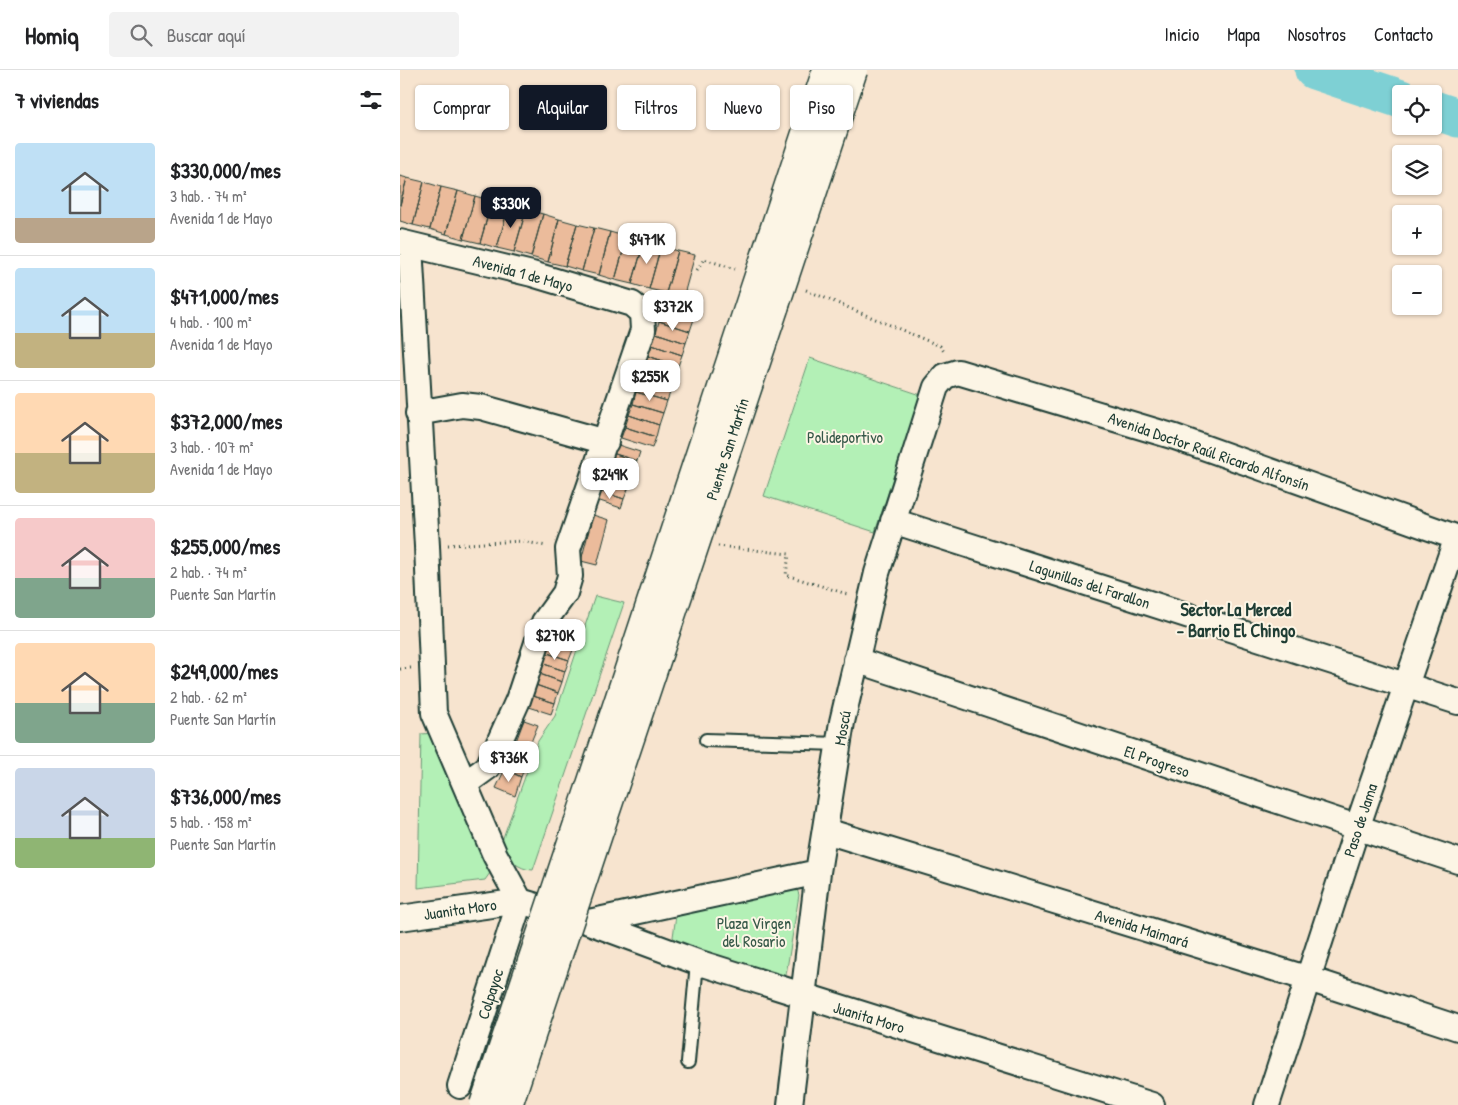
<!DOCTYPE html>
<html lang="es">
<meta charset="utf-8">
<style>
body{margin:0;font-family:"Patrick Hand",sans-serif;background:#f2f2f2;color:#202124;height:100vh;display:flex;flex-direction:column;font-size:19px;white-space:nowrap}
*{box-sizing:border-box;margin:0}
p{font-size:16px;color:#757577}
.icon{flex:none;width:28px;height:28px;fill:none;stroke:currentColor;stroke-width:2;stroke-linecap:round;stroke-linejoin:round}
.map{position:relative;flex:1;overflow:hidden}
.details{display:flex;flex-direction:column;background:#fff;width:400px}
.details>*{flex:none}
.banner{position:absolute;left:15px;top:15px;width:475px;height:45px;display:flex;gap:10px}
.tools{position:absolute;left:992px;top:15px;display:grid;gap:10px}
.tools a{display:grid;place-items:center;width:50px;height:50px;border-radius:5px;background:#fff;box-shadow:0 1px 4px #0004;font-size:25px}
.price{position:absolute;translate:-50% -42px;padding:0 11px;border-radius:10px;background:#fff;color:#222;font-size:16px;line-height:32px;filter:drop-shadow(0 1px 2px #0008)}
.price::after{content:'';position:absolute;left:50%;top:30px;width:15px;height:11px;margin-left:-8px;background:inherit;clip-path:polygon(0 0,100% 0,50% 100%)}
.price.active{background:#111827;color:#fff}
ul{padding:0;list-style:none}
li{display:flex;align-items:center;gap:15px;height:125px;padding:0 15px}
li+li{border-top:1px solid #e0e0e0}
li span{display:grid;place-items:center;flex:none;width:140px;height:100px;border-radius:5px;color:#555}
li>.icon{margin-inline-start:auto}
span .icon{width:60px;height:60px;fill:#fffc;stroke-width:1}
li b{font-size:21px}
h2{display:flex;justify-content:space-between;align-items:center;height:60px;padding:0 15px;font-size:21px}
.pill{padding:0 18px;border-radius:5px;background:#fff;box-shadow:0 1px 4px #0004;font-size:18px;line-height:45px}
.pill.active{background:#111827;color:#fff}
header{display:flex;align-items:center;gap:30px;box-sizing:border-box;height:70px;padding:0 25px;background:#fff;border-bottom:1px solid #e0e0e0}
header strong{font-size:24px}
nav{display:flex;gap:28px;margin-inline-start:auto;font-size:18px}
.search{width:350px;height:45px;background:#f2f2f2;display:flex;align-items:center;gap:12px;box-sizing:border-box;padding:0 18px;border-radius:5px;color:#757577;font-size:19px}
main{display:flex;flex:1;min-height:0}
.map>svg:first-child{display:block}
</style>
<header>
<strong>Homiq</strong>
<div class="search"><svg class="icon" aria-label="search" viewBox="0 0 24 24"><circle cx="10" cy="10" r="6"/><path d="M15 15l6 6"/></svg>Buscar aquí</div>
<nav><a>Inicio</a><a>Mapa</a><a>Nosotros</a><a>Contacto</a></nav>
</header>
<main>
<section class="details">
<h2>7 viviendas<svg class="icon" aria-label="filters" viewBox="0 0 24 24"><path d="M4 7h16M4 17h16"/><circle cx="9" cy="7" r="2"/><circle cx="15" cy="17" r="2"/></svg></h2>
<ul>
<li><span style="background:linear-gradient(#bfe0f5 75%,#b9a48a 0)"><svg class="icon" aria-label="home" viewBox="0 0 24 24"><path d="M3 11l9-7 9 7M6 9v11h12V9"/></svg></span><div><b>$330,000/mes</b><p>3 hab. · 74 m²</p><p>Avenida 1 de Mayo</p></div></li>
<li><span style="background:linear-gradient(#bfe0f5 65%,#c2b280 0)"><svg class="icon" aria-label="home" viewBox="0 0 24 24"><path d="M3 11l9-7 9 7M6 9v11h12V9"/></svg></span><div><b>$471,000/mes</b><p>4 hab. · 100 m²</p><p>Avenida 1 de Mayo</p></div></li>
<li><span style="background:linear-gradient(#ffd9b3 60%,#c2b280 0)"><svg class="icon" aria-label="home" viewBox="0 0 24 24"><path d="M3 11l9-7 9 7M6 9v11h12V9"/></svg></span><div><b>$372,000/mes</b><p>3 hab. · 107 m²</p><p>Avenida 1 de Mayo</p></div></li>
<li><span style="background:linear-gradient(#f6c9c9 60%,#7fa58c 0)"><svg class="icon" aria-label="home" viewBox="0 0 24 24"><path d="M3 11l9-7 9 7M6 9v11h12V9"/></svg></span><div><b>$255,000/mes</b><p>2 hab. · 74 m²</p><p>Puente San Martín</p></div></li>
<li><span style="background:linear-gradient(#ffd9b3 60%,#7fa58c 0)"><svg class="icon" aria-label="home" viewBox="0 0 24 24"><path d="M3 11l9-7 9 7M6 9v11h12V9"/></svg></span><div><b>$249,000/mes</b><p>2 hab. · 62 m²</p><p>Puente San Martín</p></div></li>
<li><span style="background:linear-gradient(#c9d6e8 70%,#8fb573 0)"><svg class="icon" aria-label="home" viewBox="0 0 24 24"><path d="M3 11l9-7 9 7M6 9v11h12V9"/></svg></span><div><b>$736,000/mes</b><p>5 hab. · 158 m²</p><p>Puente San Martín</p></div></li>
</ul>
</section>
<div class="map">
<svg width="1058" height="1035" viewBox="0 0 1058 1035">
<rect width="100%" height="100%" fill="#f7e4cf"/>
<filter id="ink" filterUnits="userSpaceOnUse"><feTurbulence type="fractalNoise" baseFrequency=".02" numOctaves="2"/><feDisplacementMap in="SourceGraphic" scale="10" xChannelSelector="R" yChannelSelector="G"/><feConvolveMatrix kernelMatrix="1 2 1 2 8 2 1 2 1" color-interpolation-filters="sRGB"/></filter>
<g filter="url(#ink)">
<!-- green -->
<path fill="#b3f0b6" stroke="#699675" d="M 410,288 L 521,325 L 475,462 L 364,426 Z
M 195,526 L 224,533 L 133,800 C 119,800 106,788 100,776 L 138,671 L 155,646 Z
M 35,663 L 90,803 L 85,810 L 18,818 L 21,664 Z
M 397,819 L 399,825 L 385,911 L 280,877 L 273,867 L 276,845 L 285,837 Z"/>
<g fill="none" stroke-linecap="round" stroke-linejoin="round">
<!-- river -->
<path stroke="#7ed0d4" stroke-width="39" d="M 914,0 L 1001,29
M 1034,40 L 1058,48"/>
</g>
<!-- building -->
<path fill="#ebbb9b" stroke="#1f3d34" d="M 0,106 L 7,108 L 0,135 Z
M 7,108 L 24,112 L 13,155 L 0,151 L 0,135 Z
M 24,112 L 41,117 L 30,159 L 13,155 Z
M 41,117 L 58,121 L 46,164 L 30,159 Z
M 58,121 L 75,126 L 63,169 L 46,164 Z
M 75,126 L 92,131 L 80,173 L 63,169 Z
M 92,131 L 109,135 L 97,178 L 80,173 Z
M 109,135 L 126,140 L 114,182 L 97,178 Z
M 126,140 L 143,144 L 131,187 L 114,182 Z
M 143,144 L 159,149 L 148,192 L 131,187 Z
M 159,149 L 177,154 L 165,196 L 148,192 Z
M 177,154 L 194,158 L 182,201 L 165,196 Z
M 194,158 L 210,162 L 199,205 L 182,201 Z
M 210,162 L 227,167 L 215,210 L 199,205 Z
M 227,167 L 244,172 L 232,214 L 215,210 Z
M 244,172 L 261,176 L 249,219 L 232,214 Z
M 261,176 L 278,181 L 266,223 L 249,219 Z
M 278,181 L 295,185 L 283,228 L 266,223 Z
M 267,228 L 298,238 L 294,249 L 263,240 Z
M 263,240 L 294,249 L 290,261 L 259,251 Z
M 259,251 L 290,261 L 286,273 L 256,263 Z
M 256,263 L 286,273 L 282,285 L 252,275 Z
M 252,275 L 282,285 L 278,296 L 248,286 Z
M 248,286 L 278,296 L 275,308 L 244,298 Z
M 244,298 L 275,308 L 271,320 L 240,310 Z
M 240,310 L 271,320 L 267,331 L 236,322 Z
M 236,322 L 267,331 L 263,343 L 233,334 Z
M 233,334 L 263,343 L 259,355 L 229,345 Z
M 229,345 L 259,355 L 256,367 L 225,357 Z
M 225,357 L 256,367 L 252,378 L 221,368 Z
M 215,374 L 240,382 L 237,391 L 212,383 Z
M 212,383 L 237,391 L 234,401 L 209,392 Z
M 209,392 L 234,401 L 231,410 L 206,402 Z
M 206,402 L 231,410 L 228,419 L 203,411 Z
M 203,411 L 228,419 L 224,429 L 200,421 Z
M 200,421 L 224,429 L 221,438 L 197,430 Z
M 193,445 L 209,450 L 197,495 L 181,491 Z
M 155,550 L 180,558 L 176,569 L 152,561 Z
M 152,561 L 176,569 L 173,580 L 148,571 Z
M 148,571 L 173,580 L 169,590 L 144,582 Z
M 144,582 L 169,590 L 165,601 L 141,593 Z
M 141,593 L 165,601 L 162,612 L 137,603 Z
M 137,603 L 162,612 L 158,623 L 133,614 Z
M 133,614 L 158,623 L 155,633 L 130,625 Z
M 130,625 L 155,633 L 151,644 L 126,636 Z
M 124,650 L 138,655 L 126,684 L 113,679 Z
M 111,683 L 127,690 L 121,707 L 105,699 Z
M 105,699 L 121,707 L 115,726 L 96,718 Z"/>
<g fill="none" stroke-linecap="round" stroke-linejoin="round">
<!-- lane casing -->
<g stroke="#1f3d34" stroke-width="16">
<path id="lane" d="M 306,670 L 439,674
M 288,992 L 297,892"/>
</g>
<!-- street casing -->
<g stroke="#1f3d34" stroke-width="28">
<path id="street" d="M 0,172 L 132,204 L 232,234 L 242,243 L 243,260 L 168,479 L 170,506 L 165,523 L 144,552 L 118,630 L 88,697 L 66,713
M 10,175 L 27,476 L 34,643 L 95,785 L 120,831 L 189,852 L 297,892 L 752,1035
M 18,343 L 62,335 L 81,337 L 206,372
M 493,451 L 1058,632
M 456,590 L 1058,791
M 426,761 L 909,909 L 1058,958
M 0,848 L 120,831
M 189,852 L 418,802
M 60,1016 L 120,831
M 390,1035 L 418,802 L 442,652 L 477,503 L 536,317 L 545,306 L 558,302 L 775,367 L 1058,468
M 867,1035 L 957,758 L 1057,467"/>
</g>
<!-- primary casing -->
<g stroke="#1f3d34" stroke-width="31">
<path id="primary" d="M 179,751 L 352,227
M 200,758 L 375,235"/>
</g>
<!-- path -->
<path stroke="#1f3d34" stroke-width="3" stroke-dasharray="1 4" stroke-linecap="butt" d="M 297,200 L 304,189 L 335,199
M 406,220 L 540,276 L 545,283
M 48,475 L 122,471 L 146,476
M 318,476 L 389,484 L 386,505 L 450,525
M 0,599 L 11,598"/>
<!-- lane -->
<use href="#lane" stroke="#fcf5e5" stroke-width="12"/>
<!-- street -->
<use href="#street" stroke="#fcf5e5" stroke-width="24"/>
<!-- primary -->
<use href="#primary" stroke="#fcf5e5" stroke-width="28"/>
<!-- primary-bridge casing -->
<g stroke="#1f3d34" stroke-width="31" stroke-linecap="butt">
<path id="primary-bridge" d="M 352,227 L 427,0
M 375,235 L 453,0
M 84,1035 L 179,751
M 108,1035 L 200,758"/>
</g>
<!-- primary-bridge -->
<use href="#primary-bridge" stroke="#fcf5e5" stroke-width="28"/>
</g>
</g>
<g text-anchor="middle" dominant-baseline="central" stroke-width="4" stroke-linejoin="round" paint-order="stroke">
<!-- street labels -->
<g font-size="16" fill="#1f3d34" stroke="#fcf5e5">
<text transform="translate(123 203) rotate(15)">Avenida 1 de Mayo</text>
<text transform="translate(327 379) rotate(-72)">Puente San Martín</text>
<text transform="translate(809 381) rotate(19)">Avenida Doctor Raúl Ricardo Alfonsín</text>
<text transform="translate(690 514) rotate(18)">Lagunillas del Farallon</text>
<text transform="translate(442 658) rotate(-80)">Moscú</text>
<text transform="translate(757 691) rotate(19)">El Progreso</text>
<text transform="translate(960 750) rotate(-72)">Paso de Jama</text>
<text transform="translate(60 839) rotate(-8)">Juanita Moro</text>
<text transform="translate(742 858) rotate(17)">Avenida Maimará</text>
<text transform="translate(90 924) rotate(-72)">Colpayoc</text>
<text transform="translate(469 947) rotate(17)">Juanita Moro</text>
</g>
<!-- park labels -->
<g font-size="16" fill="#355848" stroke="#fcf5e5">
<text x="445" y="367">Polideportivo</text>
<text x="354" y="853">Plaza Virgen<tspan x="354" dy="18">del Rosario</tspan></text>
</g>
<!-- neighbourhood labels -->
<g font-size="18" font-weight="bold" fill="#1f3d34" stroke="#fcf5e5">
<text x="836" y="539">Sector La Merced<tspan x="836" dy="21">- Barrio El Chingo</tspan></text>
</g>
</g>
</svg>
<div class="tools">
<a><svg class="icon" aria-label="locate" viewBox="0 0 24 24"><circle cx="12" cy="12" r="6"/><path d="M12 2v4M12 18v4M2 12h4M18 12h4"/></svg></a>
<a><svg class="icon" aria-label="layers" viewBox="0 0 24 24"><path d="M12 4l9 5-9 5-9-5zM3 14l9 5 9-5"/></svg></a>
<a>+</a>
<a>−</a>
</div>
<b class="price active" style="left:111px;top:159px">$330K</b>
<b class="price" style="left:247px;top:195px">$471K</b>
<b class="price" style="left:273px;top:262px">$372K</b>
<b class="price" style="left:250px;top:332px">$255K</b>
<b class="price" style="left:210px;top:430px">$249K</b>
<b class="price" style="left:155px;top:591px">$270K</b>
<b class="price" style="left:109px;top:713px">$736K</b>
<div class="banner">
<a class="pill">Comprar</a>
<a class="pill active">Alquilar</a>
<a class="pill">Filtros</a>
<a class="pill">Nuevo</a>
<a class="pill">Piso</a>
</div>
</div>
</main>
